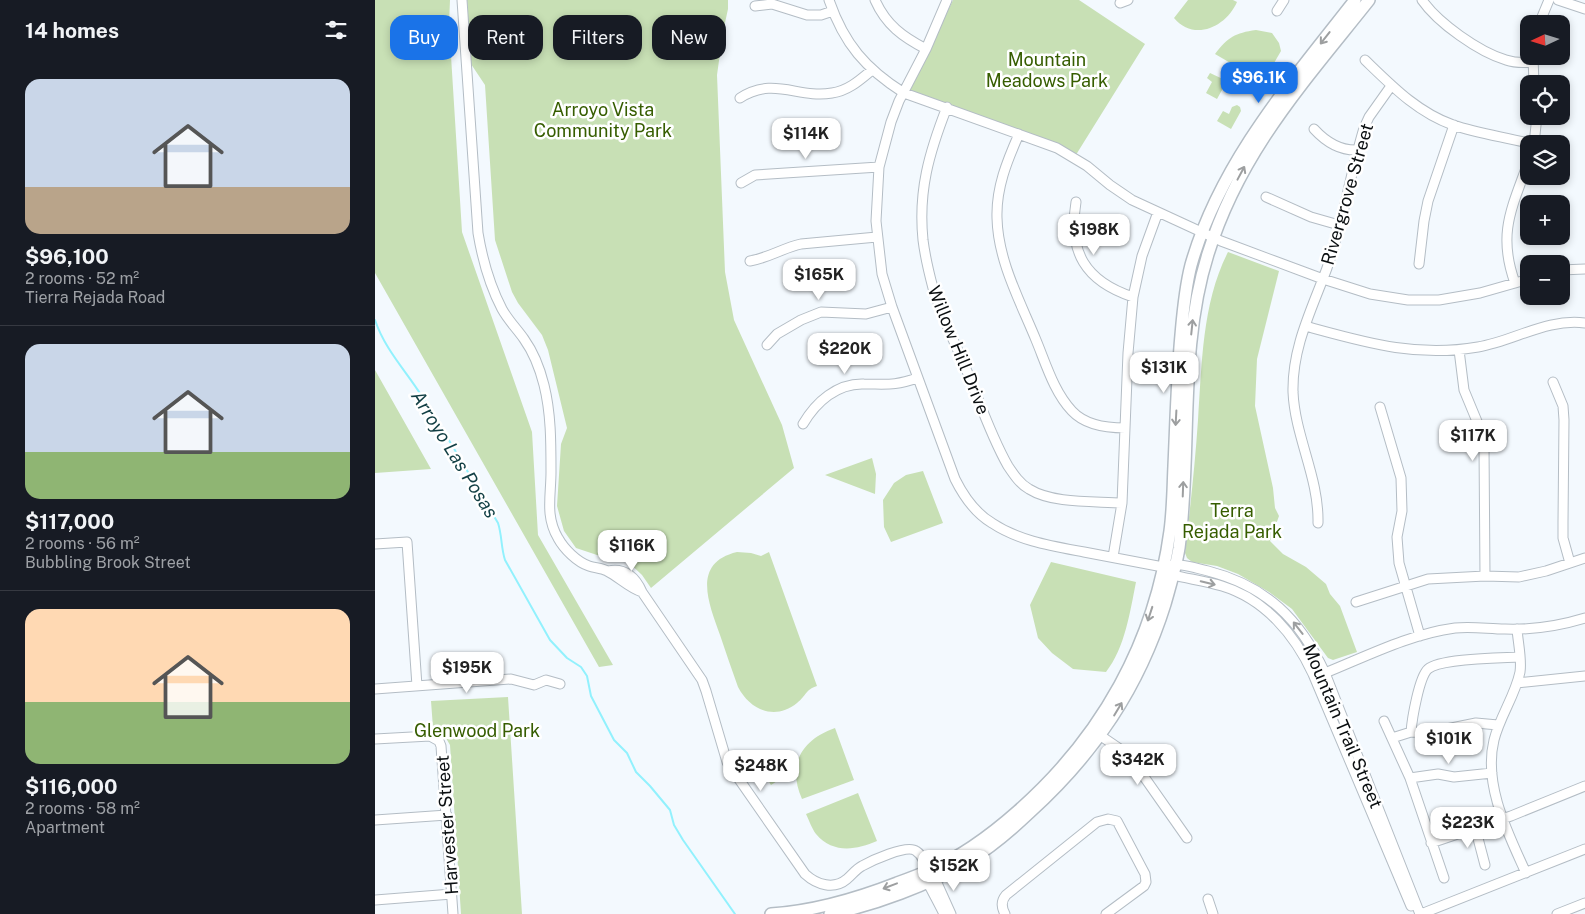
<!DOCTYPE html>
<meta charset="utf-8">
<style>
body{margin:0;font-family:"Public Sans",sans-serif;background:#242831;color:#f1f3f6;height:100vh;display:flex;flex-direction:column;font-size:19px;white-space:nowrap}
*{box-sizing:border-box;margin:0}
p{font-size:16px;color:#9ea1a6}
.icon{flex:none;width:28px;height:28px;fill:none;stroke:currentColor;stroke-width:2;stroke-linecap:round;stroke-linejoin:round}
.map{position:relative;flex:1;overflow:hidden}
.panel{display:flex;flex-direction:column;background:#171b24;width:375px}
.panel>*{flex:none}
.top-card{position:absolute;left:15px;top:15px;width:475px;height:45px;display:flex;gap:10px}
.needle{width:32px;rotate:266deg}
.fabs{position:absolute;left:1145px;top:15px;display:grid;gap:10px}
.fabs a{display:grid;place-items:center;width:50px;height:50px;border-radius:10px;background:#171b24;box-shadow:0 2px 8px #0003;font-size:25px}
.price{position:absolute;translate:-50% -42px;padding:0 11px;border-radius:10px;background:#fff;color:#222;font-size:16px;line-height:32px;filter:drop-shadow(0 1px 2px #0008)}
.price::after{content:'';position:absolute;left:50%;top:30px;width:15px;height:11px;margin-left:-8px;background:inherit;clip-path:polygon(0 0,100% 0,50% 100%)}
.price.current{background:#1a73e8;color:#fff}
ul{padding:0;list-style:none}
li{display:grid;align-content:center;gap:10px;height:265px;padding:0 25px}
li+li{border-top:1px solid #363941}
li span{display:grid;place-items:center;height:155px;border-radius:15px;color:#555}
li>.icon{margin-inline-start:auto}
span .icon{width:90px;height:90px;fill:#fffc;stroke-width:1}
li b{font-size:21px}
h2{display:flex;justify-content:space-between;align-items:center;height:60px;padding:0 25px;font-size:21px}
.tag{padding:0 18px;border-radius:15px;background:#171b24;box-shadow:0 2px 8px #0003;font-size:18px;line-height:45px}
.tag.current{background:#1a73e8;color:#fff}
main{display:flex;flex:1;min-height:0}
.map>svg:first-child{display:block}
</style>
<main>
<section class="panel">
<h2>14 homes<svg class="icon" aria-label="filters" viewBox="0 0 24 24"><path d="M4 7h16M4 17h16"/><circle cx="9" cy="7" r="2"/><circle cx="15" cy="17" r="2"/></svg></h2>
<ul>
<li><span style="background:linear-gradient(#c9d6e8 70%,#b9a48a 0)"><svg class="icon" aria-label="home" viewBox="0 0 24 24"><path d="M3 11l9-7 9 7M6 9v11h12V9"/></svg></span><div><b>$96,100</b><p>2 rooms · 52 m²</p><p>Tierra Rejada Road</p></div></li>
<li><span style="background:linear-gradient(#c9d6e8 70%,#8fb573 0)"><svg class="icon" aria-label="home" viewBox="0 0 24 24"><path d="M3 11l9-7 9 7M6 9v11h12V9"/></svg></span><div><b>$117,000</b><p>2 rooms · 56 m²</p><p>Bubbling Brook Street</p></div></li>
<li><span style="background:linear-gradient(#ffd9b3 60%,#8fb573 0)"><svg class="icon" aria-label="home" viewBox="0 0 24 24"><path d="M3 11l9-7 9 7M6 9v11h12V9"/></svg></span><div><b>$116,000</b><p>2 rooms · 58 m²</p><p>Apartment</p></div></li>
</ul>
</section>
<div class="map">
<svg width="1210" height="914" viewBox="0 0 1210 914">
<rect width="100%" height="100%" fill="#f3f9fe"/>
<!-- green -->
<path fill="#c8e0b5" d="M 0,0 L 75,0 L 74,24 L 87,232 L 157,432 L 163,535 L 238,665 L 224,667 L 0,273 Z
M 92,0 L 353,0 L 353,9 L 348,32 L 342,75 L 350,272 L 359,320 L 407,425 L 419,468 L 276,588 L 267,575 L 249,558 L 228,557 L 201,548 L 189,531 L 182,506 L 186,444 L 192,428 L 173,350 L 167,335 L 143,303 L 137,292 L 120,240 L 110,85 L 96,64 Z
M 578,0 L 704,0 L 770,44 L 699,158 L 533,94 Z
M 813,0 L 858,0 L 862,2 C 851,27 819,42 799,18 Z
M 881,30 L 897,33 L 904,43 L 906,51 L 888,82 L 840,54 C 853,37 860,33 881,30 Z
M 835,73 L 852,81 L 842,99 L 831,93 L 837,82 L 832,78 Z
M 862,105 L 865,107 L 866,111 L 856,129 L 842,121 L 848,111 L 854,114 L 857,107 Z
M 853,252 L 904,271 L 882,359 L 880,406 L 898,488 L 900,508 L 904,516 L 895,541 L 908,554 L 931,567 L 951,584 L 955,594 L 965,606 L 982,652 L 958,660 L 953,658 L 917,609 L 894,592 L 863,574 L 842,566 L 817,562 L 812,558 L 810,553 C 815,509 820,465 823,420 C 827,364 827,303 853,252 Z
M 0,370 L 56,469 L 0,473 Z
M 497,458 L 501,474 L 500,494 L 450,475 Z
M 548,471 L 568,523 L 516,542 L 509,527 L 508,500 L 519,483 L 531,475 Z
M 362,552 L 376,553 L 386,556 L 394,552 L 442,686 C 430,690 432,695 422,703 C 400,721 375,710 363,687 C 357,670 351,653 345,635 C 334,604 316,563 362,552 Z
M 676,562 L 761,582 C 755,612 750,648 731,672 L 698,669 L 677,653 L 663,638 L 655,605 Z
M 133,697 L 147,914 L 86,914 L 75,745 L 68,733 L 58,728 L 56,701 Z
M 460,728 L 479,780 L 427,799 C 412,765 426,740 460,728 Z
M 404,754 C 418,764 408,778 396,785 L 380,759 Z
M 483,793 L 502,841 C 481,850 458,854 441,834 C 437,829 434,820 431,814 Z"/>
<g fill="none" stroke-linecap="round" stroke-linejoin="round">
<!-- stream -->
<path stroke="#92f1fd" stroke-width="2" d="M 0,320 C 10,350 32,372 48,398 C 74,439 98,481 123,523 C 127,535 126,548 130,560 L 175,640 L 192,658 L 206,667 L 212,676 L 216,696 L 239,740 L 252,753 L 261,772 L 275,786 L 295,810 L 299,825 L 308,840 L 360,914"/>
<!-- minor casing -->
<g stroke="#b4bdc5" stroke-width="11">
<path id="minor" d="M 87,0 L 103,233 C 107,257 115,286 127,309 C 133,320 142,329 149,339 C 159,353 165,369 169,385 C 176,413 176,442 176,472 C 176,496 170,516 183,538 C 189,549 202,562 214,566 C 220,568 227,568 232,571 C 244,577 254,588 267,592
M 454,0 C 469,44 491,69 529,93 L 682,148 L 712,166 L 735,185 L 757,200 L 846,241 L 948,279 L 995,294 L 1033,300 L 1064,300 L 1105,293 L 1154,279
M 500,0 C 511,25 528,37 551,49
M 572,0 L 551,49 L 524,101 L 516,122 L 504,167 L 501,221 L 507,274 L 517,307 L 580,479 C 589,497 600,513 617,523 C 644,541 677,546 709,552 C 735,557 762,562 788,567 C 805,562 816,567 833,571 C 891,586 925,619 950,673 L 1045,914
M 1047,0 C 1063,23 1104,52 1131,60 C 1140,63 1149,63 1158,62
M 1183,0 L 1210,9
M 745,3 L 753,0
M 380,6 L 397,4 L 432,15 L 446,15 L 458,11
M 902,11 L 909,0
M 1164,24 L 1174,0
M 1158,57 L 1159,84
M 990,60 C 1017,86 1042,112 1078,125 C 1104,134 1131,137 1157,144
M 365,98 C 399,76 423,99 457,93 C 473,91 485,80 497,70
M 572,107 C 554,153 543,191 548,240 C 550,256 554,273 558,288 C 567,318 582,347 594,376 C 606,406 617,438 633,466 C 639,475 645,484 654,489 C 678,504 719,501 747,503
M 939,129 C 950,141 965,151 983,150
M 644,134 C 632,161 621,188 622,218 C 623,261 645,301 661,340 C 671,364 679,392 697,411 C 710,425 731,428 750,428
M 1159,144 L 1162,116
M 366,183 L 380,175 L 504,167
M 891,197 L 936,217 L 964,225
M 701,202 C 693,252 710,281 758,297
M 375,261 C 393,258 408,248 426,244 L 502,237
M 1044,264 L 1049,221 L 1053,201 L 1079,125
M 1186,270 L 1210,269
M 1140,283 C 1122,233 1137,208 1154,160
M 930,326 C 989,342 1040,358 1103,347 C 1139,341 1172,318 1210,323
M 392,345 L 402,334 L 426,320 L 446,312 L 491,314 L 517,307
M 1084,350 L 1089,390 L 1106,431 L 1109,446 L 1110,576
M 1178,382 L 1188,406 L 1189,420 L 1188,522 L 1188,538 L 1195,563
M 1005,407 L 1026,478 L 1027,511 L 1022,537 L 1024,563 L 1045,636
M 428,424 C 441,402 462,383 489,384 C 512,384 520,386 542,378
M 943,523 C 944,477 920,437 918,392 C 917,347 937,309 952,268 C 968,223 975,174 989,128 L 994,117 L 1016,86
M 0,544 L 32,542 L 42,686
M 738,557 L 747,503 L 753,353 L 758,297 L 767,256 L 783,212
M 233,571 C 250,567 261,578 267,592 L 327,680 L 331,691 L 352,762 L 430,874 C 442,885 459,890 472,879 C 477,875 481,869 487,866 C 496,861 532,844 541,851 C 552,858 549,872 553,883 C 558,893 564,904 569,914
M 794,572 L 798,575 C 814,579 831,581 847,586 C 890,599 920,635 938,674 L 1036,906
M 981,602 L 1053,579 L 1110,576 L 1144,577 L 1171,571 L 1210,558
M 1142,629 C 1143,643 1147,659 1145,672 C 1140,696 1125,716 1119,740 C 1108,785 1133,833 1151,873
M 950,673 C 992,656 1035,634 1080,628 C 1097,626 1114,629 1130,629 C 1158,630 1184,626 1210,618
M 1142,683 L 1210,676
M 0,689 L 136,679 L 159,685 L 171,680 L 185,684
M 1009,721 L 1035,778 L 1069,878
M 720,732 L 745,749 L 758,761 L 812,838
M 1036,732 C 1037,719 1044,677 1053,669 C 1065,658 1127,658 1144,657
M 1017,738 L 1036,732 L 1052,733 L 1101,723 L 1123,725
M 0,739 L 55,736 L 64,741 L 66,746 L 78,914
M 1035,778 L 1063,774 L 1079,777 L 1117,773
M 0,820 L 72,815
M 1100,827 L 1110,865
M 1056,843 L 1136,816 L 1210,786
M 558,874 L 576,914
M 833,899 L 838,914
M 0,900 L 77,894
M 630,914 C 626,907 626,901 631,895 L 722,822 L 733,819 L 742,821 L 770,874 L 771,882 L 769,886 L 731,914
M 1046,914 L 1210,849
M 1182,914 L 1210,903"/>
</g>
<!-- major casing -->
<g stroke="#b4bdc5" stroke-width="14">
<path id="major" d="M 396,914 C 440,911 481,899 522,883 C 533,879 544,875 555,870 C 588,856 617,834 643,811 C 727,737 780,642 795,531 C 798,509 798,487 799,466 C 801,422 802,379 806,335 C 808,312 810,288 816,265 C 845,163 916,82 980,0
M 455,914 C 499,905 554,885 593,861 C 615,848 636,830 655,812 C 720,753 764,687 790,604 C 795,586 801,567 804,548 C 817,450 803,349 833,254 C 865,151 929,82 994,0"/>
</g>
<!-- minor -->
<use href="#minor" stroke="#fff" stroke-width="9"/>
<!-- major -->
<use href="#major" stroke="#fff" stroke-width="11"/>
</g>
<!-- one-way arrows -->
<defs><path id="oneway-shaft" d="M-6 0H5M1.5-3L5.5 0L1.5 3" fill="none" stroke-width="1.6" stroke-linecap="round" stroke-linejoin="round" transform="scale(1.25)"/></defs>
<g stroke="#9d9fa0">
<use href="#oneway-shaft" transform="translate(950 38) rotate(128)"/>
<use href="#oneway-shaft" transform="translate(866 173) rotate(-62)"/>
<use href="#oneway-shaft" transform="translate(817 327) rotate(-84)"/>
<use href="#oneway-shaft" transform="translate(801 418) rotate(93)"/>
<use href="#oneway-shaft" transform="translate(808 489) rotate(-88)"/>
<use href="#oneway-shaft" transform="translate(833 583) rotate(13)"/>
<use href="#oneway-shaft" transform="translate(775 614) rotate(108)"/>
<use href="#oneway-shaft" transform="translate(923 628) rotate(-128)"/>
<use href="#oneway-shaft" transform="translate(743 709) rotate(-59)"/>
<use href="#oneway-shaft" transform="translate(515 886) rotate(159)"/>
</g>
<g text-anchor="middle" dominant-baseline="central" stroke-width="5" stroke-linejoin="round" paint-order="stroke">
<!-- park labels -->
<g font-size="18" fill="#365d00" stroke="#fff">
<text x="672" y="59">Mountain<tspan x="672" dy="21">Meadows Park</tspan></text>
<text x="228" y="109">Arroyo Vista<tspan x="228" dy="21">Community Park</tspan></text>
<text x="857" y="510">Terra<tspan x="857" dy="21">Rejada Park</tspan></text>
<text x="102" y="730">Glenwood Park</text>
</g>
<!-- street labels -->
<g font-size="18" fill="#0b0f11" stroke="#fff">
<text transform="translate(972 194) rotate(-74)">Rivergrove Street</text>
<text transform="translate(584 350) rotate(68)">Willow Hill Drive</text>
<text transform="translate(968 726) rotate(67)">Mountain Trail Street</text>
<text transform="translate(72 825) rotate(-94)">Harvester Street</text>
</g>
<!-- water labels -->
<g font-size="19" font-style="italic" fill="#123f44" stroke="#fff">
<text transform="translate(80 454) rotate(58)">Arroyo Las Posas</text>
</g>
</g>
</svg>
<div class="fabs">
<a><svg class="needle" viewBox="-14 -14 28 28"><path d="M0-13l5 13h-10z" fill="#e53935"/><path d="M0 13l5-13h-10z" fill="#9ea1a6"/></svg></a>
<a><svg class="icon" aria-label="locate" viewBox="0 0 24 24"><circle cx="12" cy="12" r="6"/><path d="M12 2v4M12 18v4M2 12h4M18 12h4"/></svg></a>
<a><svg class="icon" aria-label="layers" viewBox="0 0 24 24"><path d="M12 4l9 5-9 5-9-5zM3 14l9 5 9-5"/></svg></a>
<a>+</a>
<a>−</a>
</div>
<b class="price current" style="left:884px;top:104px">$96.1K</b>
<b class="price" style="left:431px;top:160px">$114K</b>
<b class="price" style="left:719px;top:256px">$198K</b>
<b class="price" style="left:444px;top:301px">$165K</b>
<b class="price" style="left:470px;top:375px">$220K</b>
<b class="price" style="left:789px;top:394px">$131K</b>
<b class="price" style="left:1098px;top:462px">$117K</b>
<b class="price" style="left:257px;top:572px">$116K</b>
<b class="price" style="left:92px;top:694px">$195K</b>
<b class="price" style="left:1074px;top:765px">$101K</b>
<b class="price" style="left:763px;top:786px">$342K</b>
<b class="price" style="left:386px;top:792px">$248K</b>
<b class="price" style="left:1093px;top:849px">$223K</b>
<b class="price" style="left:579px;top:892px">$152K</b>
<div class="top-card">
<a class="tag current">Buy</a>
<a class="tag">Rent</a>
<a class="tag">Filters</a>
<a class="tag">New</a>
</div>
</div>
</main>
